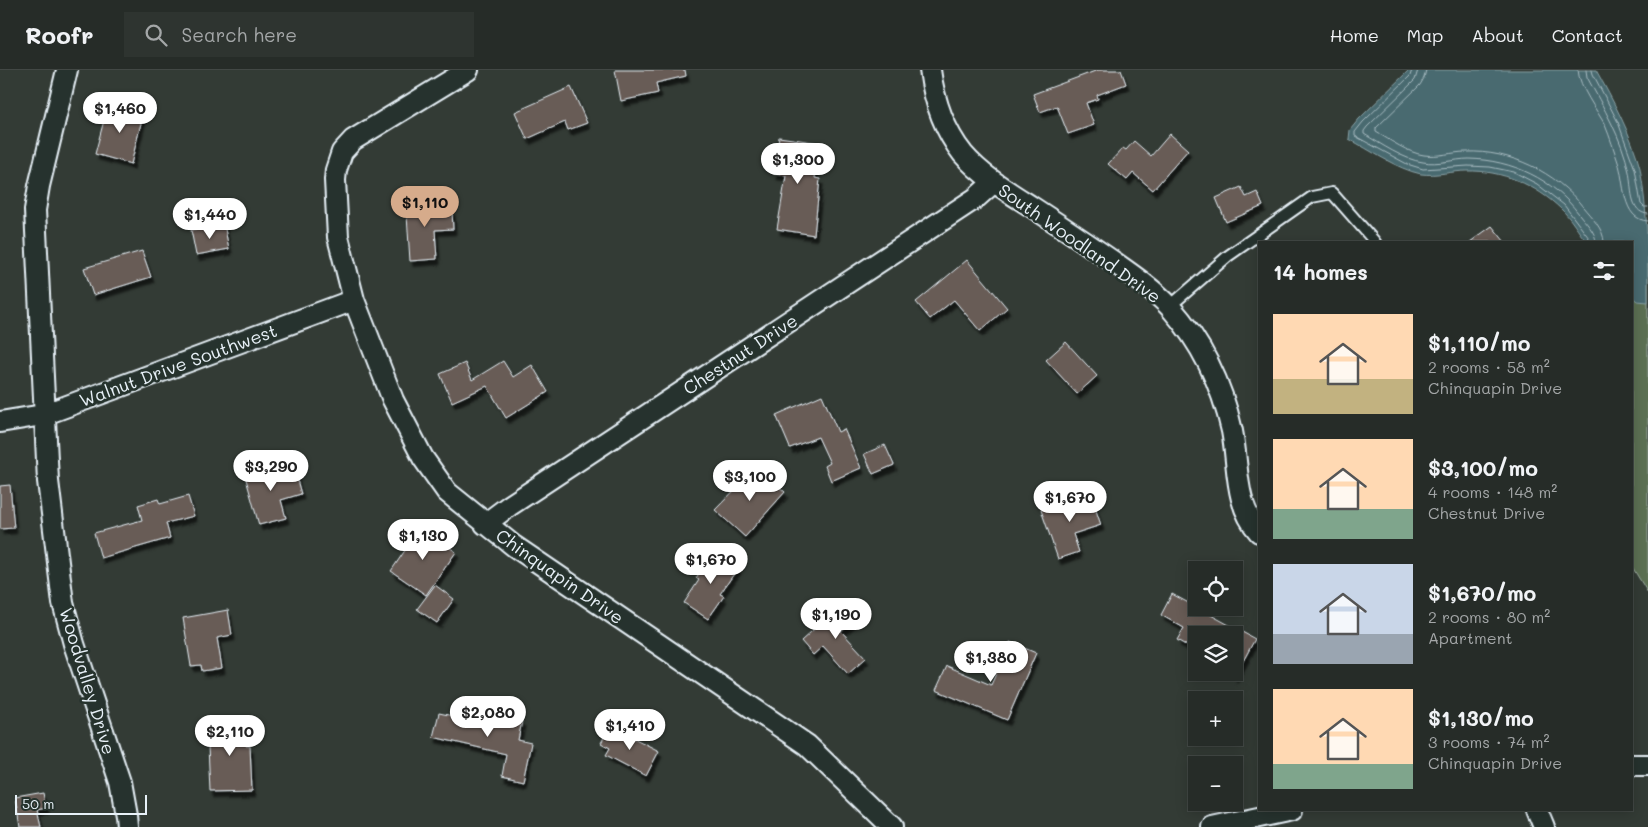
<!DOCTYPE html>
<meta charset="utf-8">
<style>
body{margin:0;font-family:Mali,sans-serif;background:#2e3430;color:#f1f3f6;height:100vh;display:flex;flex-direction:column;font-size:19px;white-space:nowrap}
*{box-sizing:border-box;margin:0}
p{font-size:16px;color:#a4a7a8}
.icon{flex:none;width:28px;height:28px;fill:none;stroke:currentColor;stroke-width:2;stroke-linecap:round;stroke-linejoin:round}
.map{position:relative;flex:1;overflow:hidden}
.details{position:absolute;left:1258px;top:171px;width:375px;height:570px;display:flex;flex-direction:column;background:#262c28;border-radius:0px;box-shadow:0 2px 12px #0003,0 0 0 1px #424845}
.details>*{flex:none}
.fabs{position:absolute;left:1188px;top:491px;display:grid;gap:10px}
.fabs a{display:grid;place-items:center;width:55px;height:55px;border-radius:0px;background:#262c28;box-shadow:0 2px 12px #0003,0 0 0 1px #424845;font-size:25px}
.scale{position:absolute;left:15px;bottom:12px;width:132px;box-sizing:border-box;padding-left:5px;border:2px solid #e8f1f8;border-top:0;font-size:14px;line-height:18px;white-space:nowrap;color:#e8f1f8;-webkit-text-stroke:4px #26332d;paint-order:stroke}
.price{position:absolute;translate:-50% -42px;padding:0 11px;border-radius:18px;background:#fff;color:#222;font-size:16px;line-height:32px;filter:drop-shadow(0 1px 2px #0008)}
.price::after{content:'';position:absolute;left:50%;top:30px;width:15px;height:11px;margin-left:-8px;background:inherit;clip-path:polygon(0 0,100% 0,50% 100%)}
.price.selected{background:#d6ab8b;color:#111}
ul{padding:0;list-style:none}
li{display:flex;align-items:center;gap:15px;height:125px;padding:0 15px}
li span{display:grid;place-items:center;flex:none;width:140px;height:100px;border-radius:0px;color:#555}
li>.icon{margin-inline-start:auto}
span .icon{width:60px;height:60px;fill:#fffc;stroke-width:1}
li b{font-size:21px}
h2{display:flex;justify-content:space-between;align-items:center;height:60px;padding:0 15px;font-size:21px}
header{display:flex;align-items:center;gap:30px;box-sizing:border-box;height:70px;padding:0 25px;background:#262c28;border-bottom:1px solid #424845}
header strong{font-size:24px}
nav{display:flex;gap:28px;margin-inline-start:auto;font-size:18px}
.search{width:350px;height:45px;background:#2e3430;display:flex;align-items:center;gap:12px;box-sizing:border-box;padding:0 18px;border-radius:0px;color:#a4a7a8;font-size:19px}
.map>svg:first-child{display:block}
</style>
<header>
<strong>Roofr</strong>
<div class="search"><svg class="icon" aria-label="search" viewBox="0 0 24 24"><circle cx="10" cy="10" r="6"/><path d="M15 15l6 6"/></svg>Search here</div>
<nav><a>Home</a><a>Map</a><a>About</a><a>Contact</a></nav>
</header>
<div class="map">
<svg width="1648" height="757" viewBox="0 0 1648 757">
<defs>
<filter id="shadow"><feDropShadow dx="3" dy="5.5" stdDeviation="1" flood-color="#0009"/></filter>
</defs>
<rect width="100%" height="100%" fill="#333b35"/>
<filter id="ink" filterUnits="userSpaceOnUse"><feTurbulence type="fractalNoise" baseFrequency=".02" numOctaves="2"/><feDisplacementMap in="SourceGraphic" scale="10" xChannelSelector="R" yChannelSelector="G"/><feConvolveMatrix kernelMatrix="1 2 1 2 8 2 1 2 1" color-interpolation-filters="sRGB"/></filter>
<g filter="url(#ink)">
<!-- green -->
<path fill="#5b7053" stroke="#a2b0a6" d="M 1648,191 L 1648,523 L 1631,495 L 1631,206 Z"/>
<!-- water -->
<path fill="#496b70" stroke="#89a1a6" d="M 1409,0 L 1596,0 C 1613,31 1631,63 1640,98 C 1648,142 1648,187 1648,232 L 1637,231 L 1631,226 L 1631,172 L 1587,172 C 1578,162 1571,148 1561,139 C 1536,115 1502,100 1467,101 C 1453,101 1436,106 1421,104 C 1397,99 1370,80 1349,69 L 1350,60 L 1359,49 Z"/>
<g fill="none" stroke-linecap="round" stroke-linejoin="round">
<!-- shore -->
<path stroke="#a8bbc2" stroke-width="1" d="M 1412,0 L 1410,6 L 1363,52 L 1355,62 L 1355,66 L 1407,94 L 1423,99 L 1468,96 L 1490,97 L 1514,102 L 1537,114 L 1564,135 L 1589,168 L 1590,172
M 1418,0 L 1415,10 L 1367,57 L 1364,61 L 1364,64 C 1381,74 1404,90 1423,92 C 1438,95 1454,89 1469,89 C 1512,90 1553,109 1579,144 C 1585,152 1596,162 1596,172
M 1426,0 L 1424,8 L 1420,15 L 1376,58 L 1376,62 C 1390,70 1408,83 1424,85 C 1438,87 1453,82 1466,82 C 1510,80 1556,102 1583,137 C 1591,147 1604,159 1604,172
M 1578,0 C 1579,17 1597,40 1605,55 C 1610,67 1614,80 1618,92 C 1625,111 1621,150 1648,151
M 1586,0 L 1587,7 C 1603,37 1622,68 1629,102 C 1632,116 1629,143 1648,144
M 1592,0 L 1593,4 L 1618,52 L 1635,99 L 1641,134 L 1644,137 L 1648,137"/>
</g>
<!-- building -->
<path fill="#685c56" stroke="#e8f1f8" filter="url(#shadow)" d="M 615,0 L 685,0 L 686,6 L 656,13 L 658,23 L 621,31 Z
M 1098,0 L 1121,0 L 1126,14 L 1097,25 L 1098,29 L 1086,33 L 1094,55 L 1068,64 L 1057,36 L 1040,42 L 1033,24 Z
M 571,17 L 587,53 L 568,60 L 565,52 L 527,69 L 515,42 Z
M 129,33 L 145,37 L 131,94 L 95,84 L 107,39 L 126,44 Z
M 1170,64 L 1188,80 L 1153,120 L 1133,103 L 1127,110 L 1108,94 L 1123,78 L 1126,80 L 1134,71 L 1151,86 Z
M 779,67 L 820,73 L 815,108 L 820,109 L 814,165 L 777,159 L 786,106 L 774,104 Z
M 1241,117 L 1246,127 L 1257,122 L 1263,136 L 1226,152 L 1216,128 Z
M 432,128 L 433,141 L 452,140 L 453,159 L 435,160 L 437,189 L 410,191 L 406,130 Z
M 224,154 L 229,179 L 196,185 L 191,160 Z
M 1492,156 L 1505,172 L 1470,172 Z
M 142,181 L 151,207 L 93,225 L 84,198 Z
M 967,190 L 1007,238 L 980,261 L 954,230 L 930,249 L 916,232 Z
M 1066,272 L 1097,306 L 1077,324 L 1046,290 Z
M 503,291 L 513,307 L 532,295 L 548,322 L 506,348 L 487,316 L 452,332 L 440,304 L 465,293 L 472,310 Z
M 822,325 L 838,362 L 844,359 L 861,398 L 831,411 L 825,396 L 830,393 L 818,367 L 790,378 L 776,345 Z
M 885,375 L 894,395 L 873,404 L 864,384 Z
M 293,396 L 301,424 L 281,430 L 286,448 L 259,455 L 244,402 L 261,398 L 263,404 Z
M 757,397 L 785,422 L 745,467 L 715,440 Z
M 10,415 L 14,458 L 0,459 L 0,416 Z
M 1090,423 L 1101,455 L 1073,464 L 1079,482 L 1058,489 L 1041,440 Z
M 188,426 L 194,446 L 166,453 L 170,468 L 101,488 L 94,463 L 142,450 L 138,435 L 158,429 L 160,434 Z
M 421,457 L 456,482 L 426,525 L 391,501 Z
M 714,481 L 738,498 L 720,524 L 724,526 L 708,549 L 684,533 L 699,510 L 696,508 Z
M 435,515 L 454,529 L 437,553 L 417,539 Z
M 1172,524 L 1255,569 L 1234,608 L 1234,565 L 1196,565 L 1196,581 L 1177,570 L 1184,558 L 1161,545 Z
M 842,534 L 855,549 L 841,561 L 866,588 L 848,604 L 823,576 L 813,585 L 801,571 Z
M 228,540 L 232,565 L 217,568 L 222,598 L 202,601 L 201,595 L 191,596 L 183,548 Z
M 1010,572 L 1036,583 L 1007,650 L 936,620 L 947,596 L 991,615 Z
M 474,641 L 522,651 L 518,670 L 531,673 L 523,711 L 502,706 L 506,684 L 433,667 L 439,643 L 472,650 Z
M 245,649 L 246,676 L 250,676 L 252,720 L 210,721 L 208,676 L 215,676 L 214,650 Z
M 610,656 L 659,681 L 646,706 L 606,685 L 610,678 L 601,673 Z
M 43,723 L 46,738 L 37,740 L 41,757 L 20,757 L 15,728 Z"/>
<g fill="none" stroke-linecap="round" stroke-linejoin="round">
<!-- service casing -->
<g stroke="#e8f1f8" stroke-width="14">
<path id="service" d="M 1169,237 L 1228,186 L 1312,127 L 1332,123 L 1375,172"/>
</g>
<!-- minor casing -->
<g stroke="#e8f1f8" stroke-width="24">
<path id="minor" d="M 67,0 L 39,116 L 35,140 L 48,411 L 63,533 L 74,574 L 120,712 L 126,745 L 127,757
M 468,0 L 353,70 L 342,82 L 336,100 L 335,110 L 338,167 L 354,230 L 393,330 L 423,388 L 447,422 L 514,476 L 807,675 L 892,757
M 930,0 C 934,30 944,60 963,84 C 982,106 1007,121 1032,137 C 1058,154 1085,172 1111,190 C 1131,204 1153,219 1170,237 C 1202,273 1222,315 1232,361 C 1239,397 1234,433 1259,462
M 0,352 L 43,345 L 354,230
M 485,454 L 509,436 L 976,128 L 994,112
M 1631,695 L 1648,695
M 1537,740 L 1544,757
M 1212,757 L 1292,740"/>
</g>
<!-- service -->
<use href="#service" stroke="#26332d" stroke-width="10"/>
<!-- minor -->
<use href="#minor" stroke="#26332d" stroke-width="20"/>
</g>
</g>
<g text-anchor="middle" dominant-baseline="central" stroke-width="5" stroke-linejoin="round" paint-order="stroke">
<!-- street labels -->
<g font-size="18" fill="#e8f1f8" stroke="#26332d">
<text transform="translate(1080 173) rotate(35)">South Woodland Drive</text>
<text transform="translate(740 284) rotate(-33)">Chestnut Drive</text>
<text transform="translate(178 295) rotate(-20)">Walnut Drive Southwest</text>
<text transform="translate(560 506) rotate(35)">Chinquapin Drive</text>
<text transform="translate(88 611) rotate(73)">Woodvalley Drive</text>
</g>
</g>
</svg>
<div class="fabs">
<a><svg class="icon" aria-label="locate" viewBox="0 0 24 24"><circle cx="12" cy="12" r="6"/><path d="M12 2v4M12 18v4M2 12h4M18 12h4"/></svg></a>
<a><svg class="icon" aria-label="layers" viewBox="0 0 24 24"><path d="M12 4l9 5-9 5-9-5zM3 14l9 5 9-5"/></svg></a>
<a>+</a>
<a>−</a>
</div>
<div class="scale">50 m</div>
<b class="price" style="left:120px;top:64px">$1,460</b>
<b class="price" style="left:798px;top:115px">$1,300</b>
<b class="price selected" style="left:425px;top:158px">$1,110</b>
<b class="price" style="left:210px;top:170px">$1,440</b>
<b class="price" style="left:271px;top:422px">$3,290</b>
<b class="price" style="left:750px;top:432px">$3,100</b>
<b class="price" style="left:1070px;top:453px">$1,670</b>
<b class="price" style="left:423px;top:491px">$1,130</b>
<b class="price" style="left:711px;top:515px">$1,670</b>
<b class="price" style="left:836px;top:570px">$1,190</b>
<b class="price" style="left:991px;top:613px">$1,380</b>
<b class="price" style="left:488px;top:668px">$2,080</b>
<b class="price" style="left:630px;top:681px">$1,410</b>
<b class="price" style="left:230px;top:687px">$2,110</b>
<section class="details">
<h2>14 homes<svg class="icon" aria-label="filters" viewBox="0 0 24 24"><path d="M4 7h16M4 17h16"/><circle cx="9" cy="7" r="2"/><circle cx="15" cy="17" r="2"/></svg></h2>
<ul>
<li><span style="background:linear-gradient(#ffd9b3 65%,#c2b280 0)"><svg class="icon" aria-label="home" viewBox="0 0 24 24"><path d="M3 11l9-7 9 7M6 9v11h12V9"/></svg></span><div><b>$1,110/mo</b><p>2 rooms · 58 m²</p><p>Chinquapin Drive</p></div></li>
<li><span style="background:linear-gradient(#ffd9b3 70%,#7fa58c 0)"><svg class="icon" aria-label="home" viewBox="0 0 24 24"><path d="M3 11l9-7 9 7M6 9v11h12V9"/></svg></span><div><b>$3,100/mo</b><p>4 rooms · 148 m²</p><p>Chestnut Drive</p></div></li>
<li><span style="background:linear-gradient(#c9d6e8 70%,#9aa5b1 0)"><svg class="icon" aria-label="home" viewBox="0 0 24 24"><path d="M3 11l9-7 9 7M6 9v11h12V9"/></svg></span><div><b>$1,670/mo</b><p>2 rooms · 80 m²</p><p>Apartment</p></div></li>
<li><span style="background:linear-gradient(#ffd9b3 75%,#7fa58c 0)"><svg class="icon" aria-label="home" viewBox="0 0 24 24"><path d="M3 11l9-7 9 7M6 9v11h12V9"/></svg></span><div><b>$1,130/mo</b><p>3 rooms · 74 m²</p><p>Chinquapin Drive</p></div></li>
</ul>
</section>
</div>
